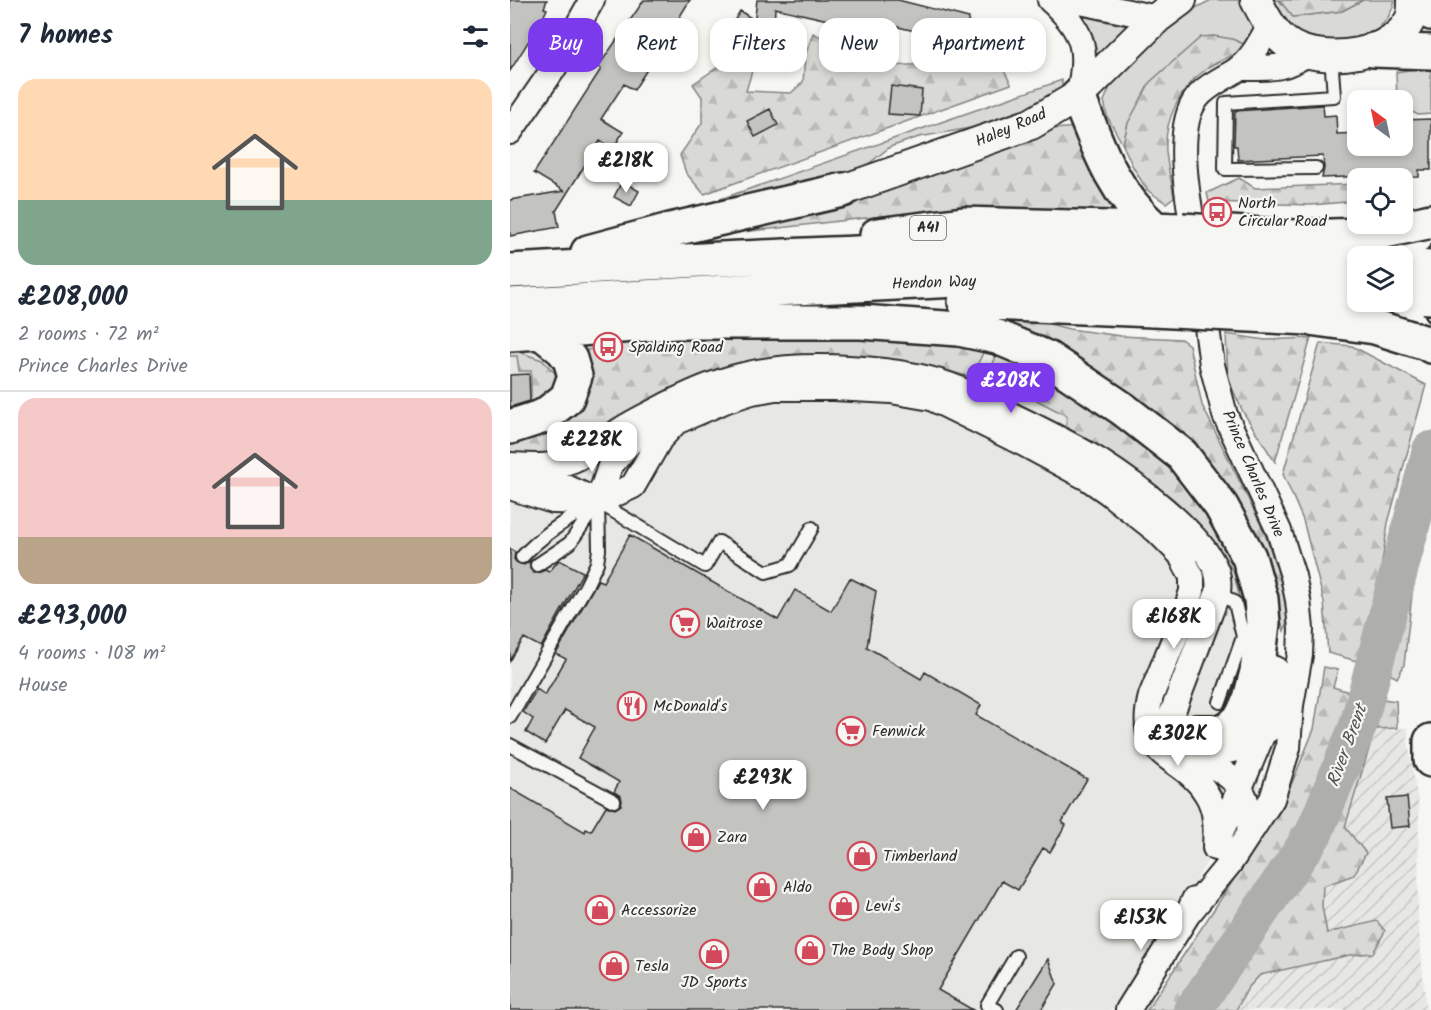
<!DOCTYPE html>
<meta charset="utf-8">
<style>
body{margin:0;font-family:Kalam,sans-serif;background:#f2f2f3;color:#1f2937;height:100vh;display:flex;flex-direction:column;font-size:22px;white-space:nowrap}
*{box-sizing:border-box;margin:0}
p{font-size:20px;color:#747a83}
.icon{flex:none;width:33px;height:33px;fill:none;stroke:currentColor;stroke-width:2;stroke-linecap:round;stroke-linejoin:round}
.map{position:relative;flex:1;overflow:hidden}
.drawer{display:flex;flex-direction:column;background:#fff;width:510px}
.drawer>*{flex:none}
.hud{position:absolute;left:18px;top:18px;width:570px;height:54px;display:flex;gap:12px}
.needle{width:39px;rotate:327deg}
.tools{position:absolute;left:837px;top:90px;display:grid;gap:12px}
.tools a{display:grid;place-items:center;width:66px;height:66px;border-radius:12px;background:#fff;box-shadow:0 3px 9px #0003;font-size:30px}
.price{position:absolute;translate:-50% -51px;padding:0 14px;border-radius:12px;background:#fff;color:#222;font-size:20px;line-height:39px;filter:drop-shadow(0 2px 3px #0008)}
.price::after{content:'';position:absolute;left:50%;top:36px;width:18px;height:14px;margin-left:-9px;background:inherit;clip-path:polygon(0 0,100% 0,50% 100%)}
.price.current{background:#7c3aed;color:#fff}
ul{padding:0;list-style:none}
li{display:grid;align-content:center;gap:12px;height:318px;padding:0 18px}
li+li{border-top:2px solid #e0e1e3}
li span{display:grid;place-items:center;height:186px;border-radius:18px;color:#555}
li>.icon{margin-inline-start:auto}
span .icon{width:108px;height:108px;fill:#fffc;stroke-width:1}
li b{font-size:26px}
h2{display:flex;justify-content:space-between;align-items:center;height:72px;padding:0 18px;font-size:26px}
.pill{padding:0 21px;border-radius:18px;background:#fff;box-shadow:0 3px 9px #0003;font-size:21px;line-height:54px}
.pill.current{background:#7c3aed;color:#fff}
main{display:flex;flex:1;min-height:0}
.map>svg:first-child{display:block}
</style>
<main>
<section class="drawer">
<h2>7 homes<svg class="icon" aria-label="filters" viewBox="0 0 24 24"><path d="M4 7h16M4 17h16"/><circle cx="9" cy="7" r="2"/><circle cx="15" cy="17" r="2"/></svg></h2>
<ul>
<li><span style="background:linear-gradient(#ffd9b3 65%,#7fa58c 0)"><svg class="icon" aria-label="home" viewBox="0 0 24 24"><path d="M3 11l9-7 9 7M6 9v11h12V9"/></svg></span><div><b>£208,000</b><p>2 rooms · 72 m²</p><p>Prince Charles Drive</p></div></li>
<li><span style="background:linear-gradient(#f6c9c9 75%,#b9a48a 0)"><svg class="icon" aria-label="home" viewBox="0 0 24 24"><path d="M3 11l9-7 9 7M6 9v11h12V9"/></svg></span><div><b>£293,000</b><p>4 rooms · 108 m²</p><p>House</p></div></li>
</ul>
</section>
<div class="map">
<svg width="921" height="1010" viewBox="0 0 921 1010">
<defs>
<pattern id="industrial-furrows" width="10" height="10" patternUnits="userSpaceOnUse" patternTransform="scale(1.5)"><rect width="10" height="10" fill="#e7e7e3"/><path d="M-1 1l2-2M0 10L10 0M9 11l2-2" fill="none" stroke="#c6c6c3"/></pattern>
<pattern id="forest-firs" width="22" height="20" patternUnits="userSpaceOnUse" patternTransform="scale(1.5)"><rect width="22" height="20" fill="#d9d9d5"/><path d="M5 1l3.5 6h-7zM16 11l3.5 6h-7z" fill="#babab7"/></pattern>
</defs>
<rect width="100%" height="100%" fill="#f6f6f2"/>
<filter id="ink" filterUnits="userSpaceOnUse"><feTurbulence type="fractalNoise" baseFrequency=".0167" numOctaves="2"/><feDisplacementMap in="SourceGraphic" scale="12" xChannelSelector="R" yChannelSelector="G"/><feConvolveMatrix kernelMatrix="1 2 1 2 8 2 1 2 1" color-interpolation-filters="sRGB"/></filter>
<g filter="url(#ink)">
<!-- built -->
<path fill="#e7e7e3" d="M 179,338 L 455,344 L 562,387 L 731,563 L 756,726 L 748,804 L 705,848 L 611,1010 L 0,1010 L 0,346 Z"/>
<!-- industrial -->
<path fill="url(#industrial-furrows)" d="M 898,728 L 899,749 L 909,807 L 908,919 L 916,1010 L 726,1010 L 830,826 L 865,729 Z"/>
<!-- grass -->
<path fill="#d9d9d5" stroke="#828280" stroke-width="1.5" d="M 701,0 L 727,0 L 733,3 L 742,13 L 745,33 L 738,46 L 722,39 L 618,123 L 613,145 L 597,116 L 594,101 L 602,82 L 672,15 Z
M 761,0 L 769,0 L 783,17 L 832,11 L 853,0 L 885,0 C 874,49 809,55 776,23 C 770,17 766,7 761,0 Z
M 571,16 L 617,26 L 583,60 Z
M 918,67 L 921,68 L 921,114 L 908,115 L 893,107 L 892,100 L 887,100 L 886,72 Z
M 552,80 L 552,90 L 523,108 L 472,126 L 409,137 L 380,147 L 347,173 L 156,218 Z"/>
<!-- forest -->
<path fill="url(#forest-firs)" stroke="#828280" stroke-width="1.5" d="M 769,0 L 853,0 L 832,11 L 783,17 Z
M 303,33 L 327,45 L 343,68 L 373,68 L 383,66 L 414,64 L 459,70 L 479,57 L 490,63 L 501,84 L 194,194 L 176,173 L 170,155 L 192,123 L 192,97 L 183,84 L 217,61 L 247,54 L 236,91 L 281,93 L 293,82 L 295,56 Z
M 704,36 L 722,39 L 738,46 C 725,56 711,59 698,68 C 671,86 654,119 656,151 C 657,166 662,182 664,197 L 656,203 L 637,190 L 623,167 L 613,145 L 618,123 L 640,82 L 691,37 Z
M 567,127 L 610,214 L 466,211 L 399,213 L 216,234 L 462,157 L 543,129 Z
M 729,178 L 745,188 L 847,184 L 847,201 L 801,205 L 699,202 L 697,193 Z
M 418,311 L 508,316 L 559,329 L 611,336 L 671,339 L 679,345 L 692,405 L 754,531 L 770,578 L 778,619 L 774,631 L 753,559 L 683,451 Z
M 304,333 L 479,341 L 461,377 L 423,367 L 348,358 L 31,458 L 0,452 L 0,436 L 78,387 L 77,350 L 136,339 Z
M 716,334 L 755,340 L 801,338 L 765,462 L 733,412 L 718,379 Z
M 810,343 L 842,346 L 916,385 L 878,523 L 868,589 L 863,605 L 854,663 L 818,653 L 814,602 L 793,520 L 773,474 Z
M 490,345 L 636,439 L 708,525 L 726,551 L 740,630 L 722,708 L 737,630 L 723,570 L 677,516 L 555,432 L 557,416 L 479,375 Z
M 0,349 L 32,360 L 45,373 L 48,388 L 0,419 L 0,409 L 21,398 L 21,371 L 9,371 L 7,356 L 0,356 Z
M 904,577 L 894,665 L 887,678 L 867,667 L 886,613 Z
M 814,667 L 828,670 L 823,687 L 849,695 L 841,721 L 798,829 L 673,1010 L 637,1010 L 762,822 L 782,783 L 804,729 Z
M 859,697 L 886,701 L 887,728 L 865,729 L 835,827 L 856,853 L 844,875 L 813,886 L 812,906 L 817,933 L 867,921 L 875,931 L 863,953 L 840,955 L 750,975 L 738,988 L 726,1010 L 694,1010 L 809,838 L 851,726 Z"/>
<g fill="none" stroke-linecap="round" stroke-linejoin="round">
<!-- river -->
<path stroke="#aeaeab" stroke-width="38" d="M 683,1010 L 804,833 L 848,726 L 921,450"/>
</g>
<!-- building -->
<path fill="#c3c3c0" stroke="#2b2b2b" stroke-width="1.5" d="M 0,0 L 37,0 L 34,8 L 37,9 L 32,20 L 0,71 Z
M 134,0 L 180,0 L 167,21 L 170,23 L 159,39 L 157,38 L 124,90 L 114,84 L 91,119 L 113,132 L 103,149 L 90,141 L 46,211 L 49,227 L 0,236 L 0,200 L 54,191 L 24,173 L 91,69 L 88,67 Z
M 247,0 L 388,0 L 459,18 L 453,43 L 445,41 L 442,54 L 426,50 L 429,37 L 364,21 L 362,30 L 265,8 L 264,29 L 244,24 Z
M 230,11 L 241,18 L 240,38 L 221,26 Z
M 504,29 L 516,59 L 494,67 L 482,37 Z
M 381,86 L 412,90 L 410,116 L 378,114 Z
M 813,105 L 814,116 L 826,115 L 827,134 L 848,133 L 848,146 L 892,146 L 892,120 L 921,119 L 921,170 L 909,170 L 909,177 L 858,178 L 858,176 L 812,178 L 814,168 L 813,156 L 728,160 L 727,146 L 724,146 L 725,111 Z
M 260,109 L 268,125 L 245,137 L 237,121 Z
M 112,181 L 129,191 L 121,206 L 104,197 Z
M 19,374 L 20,401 L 0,407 L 0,375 Z
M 120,535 L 268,620 L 285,590 L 321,611 L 340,578 L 366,591 L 357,647 L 411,679 L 415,672 L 471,705 L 466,715 L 577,779 L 552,822 L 556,825 L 540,852 L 533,848 L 508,890 L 492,881 L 428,990 L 463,1010 L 0,1010 L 0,788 L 75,832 L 76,829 L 81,831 L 96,806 L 105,809 L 111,805 L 112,801 L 111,796 L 104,792 L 109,782 L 68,758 L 85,727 L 55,710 L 35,744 L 16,732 L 23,719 L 13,712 L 27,689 L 35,695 L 56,659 L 46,654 L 88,580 L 93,582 Z
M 0,549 L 5,552 L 4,559 L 6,562 L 14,565 L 20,561 L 20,569 L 24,573 L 28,573 L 35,570 L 39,572 L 49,560 L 73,572 L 31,647 L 14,638 L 0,661 Z
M 897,797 L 900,826 L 880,828 L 877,799 Z
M 538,959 L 547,984 L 531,1010 L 506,1010 Z"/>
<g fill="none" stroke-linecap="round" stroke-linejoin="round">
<!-- service casing -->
<g stroke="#2b2b2b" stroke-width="16">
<path id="service" d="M 806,168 L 715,169 L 716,103 L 824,96 L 821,56
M 88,502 L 195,566 L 209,542 L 256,572 L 280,565 L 302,528
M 12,557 C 32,535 55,521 80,506
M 27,565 L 60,543 L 86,505
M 708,592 L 725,603 L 733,637 L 710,702
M 0,717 L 76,586 L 87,563 L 89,550 L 88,502
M 0,745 L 104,801
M 487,1010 L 477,1005 L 506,956"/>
</g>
<!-- minor casing -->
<g stroke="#2b2b2b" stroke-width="28">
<path id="minor" d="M 540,0 C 575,31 579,52 568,96
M 561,0 L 647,18
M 730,68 C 762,68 773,70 800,52
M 0,132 L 44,68 L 82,0
M 686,246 C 680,209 662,129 687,98 C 697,85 715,78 728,69 C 743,58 751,40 760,25
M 0,465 C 21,466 43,468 63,460 C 80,453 94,441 109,431 C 121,423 133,417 145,411 C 173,396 203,382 234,375 C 289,361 397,366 449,389 C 495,413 545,434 589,461 C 622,482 692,533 706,570 C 709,578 709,584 708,592 L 658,724 C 680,775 745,758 739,833
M 9,471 L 51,485 L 78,497
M 0,487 L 43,501 L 88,502 L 123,486 L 150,439 L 166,422 L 217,400 L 242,392 L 265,388 L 324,388 L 381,391 L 421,398 L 514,444 L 579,479 L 599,493 L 647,531 L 670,554 L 682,577 L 682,591 L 677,607 L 641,696 C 624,761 672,753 696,793 C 707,810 706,829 705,848
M 88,502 L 100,466 L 137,422
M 683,728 C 690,734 697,743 706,748 C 721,756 740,744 752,736
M 708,840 L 756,726 L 768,716
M 678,914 L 720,863 L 762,799 L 778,748 L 781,705 L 790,655 L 791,629 L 788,600 L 783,576 L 769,531 L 715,415 L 702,365 L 693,298
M 618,1010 L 678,914 L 684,900"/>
</g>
<!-- tertiary casing -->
<g stroke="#2b2b2b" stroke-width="34">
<path id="tertiary" d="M 746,0 C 755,17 765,38 783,47 C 816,64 884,56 901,18 C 903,13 903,6 903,0
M 333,190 L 521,124 L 568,96 L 647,18 L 671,0"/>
</g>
<!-- trunk casing -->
<g stroke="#2b2b2b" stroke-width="38">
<path id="trunk" d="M 906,0 L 921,13
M 863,50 L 921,52
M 568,96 C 588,147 603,192 645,229
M 367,235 L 453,224 L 672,230
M 78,252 L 160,230 L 333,190
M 892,256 L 896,248 L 917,222 L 921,221
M 892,266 L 921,268
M 0,271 C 219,259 440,241 659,257
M 892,295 L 921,297
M 455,302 L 643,310
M 890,302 C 895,318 905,338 921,346
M 0,305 L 264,289 L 448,280 L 566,282 L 650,286
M 0,334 L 166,322 L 351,322 L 449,329 L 487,337 L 537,358 L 613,409 L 672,455 L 711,506 L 739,557 L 751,599 L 753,623 L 747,672 L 740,699 L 731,718 L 719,729 L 712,732 L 687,732
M 0,427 L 34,416 L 57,398 L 65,376 L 60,359 L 52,349 L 32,333
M 756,726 L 763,699 L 763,673
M 921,741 L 921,760"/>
</g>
<!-- service -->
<use href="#service" stroke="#f6f6f2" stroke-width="12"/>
<!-- minor -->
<use href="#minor" stroke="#f6f6f2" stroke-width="24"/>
<!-- tertiary -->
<use href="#tertiary" stroke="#f6f6f2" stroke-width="30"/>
<!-- trunk -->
<use href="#trunk" stroke="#f6f6f2" stroke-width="33"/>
<!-- trunk-bridge casing -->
<g stroke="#2b2b2b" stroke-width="38" stroke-linecap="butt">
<path id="trunk-bridge" d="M 672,230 L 785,237 L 856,235 L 917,222
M 659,257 L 848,265
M 650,286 L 848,294
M 643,310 L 799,318 L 865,327 L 913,342"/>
</g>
<!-- trunk-bridge -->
<use href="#trunk-bridge" stroke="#f6f6f2" stroke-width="33"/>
</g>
</g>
<!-- icons -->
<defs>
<g id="bus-ring" transform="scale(1.5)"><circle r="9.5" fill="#f6f6f2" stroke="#d1495b" stroke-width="1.5"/><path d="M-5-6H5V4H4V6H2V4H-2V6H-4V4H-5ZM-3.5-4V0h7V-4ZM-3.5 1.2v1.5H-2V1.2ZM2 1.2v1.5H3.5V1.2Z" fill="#d1495b"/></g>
<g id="supermarket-ring" transform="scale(1.5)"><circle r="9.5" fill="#f6f6f2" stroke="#d1495b" stroke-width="1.5"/><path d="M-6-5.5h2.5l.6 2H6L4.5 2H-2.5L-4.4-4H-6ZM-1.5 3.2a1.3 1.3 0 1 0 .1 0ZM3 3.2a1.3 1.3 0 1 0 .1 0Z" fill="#d1495b"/></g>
<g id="restaurant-ring" transform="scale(1.5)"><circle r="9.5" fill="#f6f6f2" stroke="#d1495b" stroke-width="1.5"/><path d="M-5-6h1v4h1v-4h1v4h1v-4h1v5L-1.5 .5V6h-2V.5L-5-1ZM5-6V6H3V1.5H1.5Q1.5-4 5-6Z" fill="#d1495b"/></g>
<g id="shop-ring" transform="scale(1.5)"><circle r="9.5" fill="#f6f6f2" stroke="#d1495b" stroke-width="1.5"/><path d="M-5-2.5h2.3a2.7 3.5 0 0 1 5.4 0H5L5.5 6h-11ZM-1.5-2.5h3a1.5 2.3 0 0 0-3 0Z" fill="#d1495b"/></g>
</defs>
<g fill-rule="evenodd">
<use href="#bus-ring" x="707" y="212"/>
<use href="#bus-ring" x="98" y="347"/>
<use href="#supermarket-ring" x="175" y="623"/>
<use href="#restaurant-ring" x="122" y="706"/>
<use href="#supermarket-ring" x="341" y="731"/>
<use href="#shop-ring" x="186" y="837"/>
<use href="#shop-ring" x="352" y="856"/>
<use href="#shop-ring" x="252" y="887"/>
<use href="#shop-ring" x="334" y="906"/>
<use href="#shop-ring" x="90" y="910"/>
<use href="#shop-ring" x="300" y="950"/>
<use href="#shop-ring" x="204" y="954"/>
<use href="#shop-ring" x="104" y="966"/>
</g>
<g text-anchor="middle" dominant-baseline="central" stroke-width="4.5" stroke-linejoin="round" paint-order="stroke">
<!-- shield labels -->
<rect fill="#f6f6f2" stroke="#686867" stroke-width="1.5" x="400" y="216" width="36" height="24" rx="4.5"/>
<g font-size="15" font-weight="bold" fill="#2b2b2b">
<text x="418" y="228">A41</text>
</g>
<!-- street labels -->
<g font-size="16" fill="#2b2b2b" stroke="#f6f6f2">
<text transform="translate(501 128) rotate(-23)">Haley Road</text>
<text transform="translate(424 283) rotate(-2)">Hendon Way</text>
<text transform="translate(743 474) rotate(67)">Prince Charles Drive</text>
</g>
<!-- poi labels -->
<g font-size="16" fill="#2b2b2b" stroke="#f6f6f2" text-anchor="start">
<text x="728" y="203">North<tspan x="728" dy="18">Circular Road</tspan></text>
<text x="119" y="347">Spalding Road</text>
<text x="196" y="623">Waitrose</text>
<text x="143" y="706">McDonald's</text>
<text x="362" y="731">Fenwick</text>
<text x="207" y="837">Zara</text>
<text x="373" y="856">Timberland</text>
<text x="273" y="887">Aldo</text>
<text x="355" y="906">Levi's</text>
<text x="111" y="910">Accessorize</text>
<text x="321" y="950">The Body Shop</text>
<text x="125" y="966">Tesla</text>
<text x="204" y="982" text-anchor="middle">JD Sports</text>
</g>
<!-- water labels -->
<g font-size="18" font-style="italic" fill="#525251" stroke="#f6f6f2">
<text transform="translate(838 746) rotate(-70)">River Brent</text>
</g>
</g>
</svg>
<div class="tools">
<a><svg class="needle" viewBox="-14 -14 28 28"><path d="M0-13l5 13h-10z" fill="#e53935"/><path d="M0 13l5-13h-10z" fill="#747a83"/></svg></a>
<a><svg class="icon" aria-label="locate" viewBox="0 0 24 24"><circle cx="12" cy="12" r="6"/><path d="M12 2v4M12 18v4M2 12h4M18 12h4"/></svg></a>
<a><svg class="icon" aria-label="layers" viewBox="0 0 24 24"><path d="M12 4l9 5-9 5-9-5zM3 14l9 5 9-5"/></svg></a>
</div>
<b class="price" style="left:116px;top:194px">£218K</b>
<b class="price current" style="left:501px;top:414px">£208K</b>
<b class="price" style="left:82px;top:473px">£228K</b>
<b class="price" style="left:664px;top:650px">£168K</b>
<b class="price" style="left:668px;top:767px">£302K</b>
<b class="price" style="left:253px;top:811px">£293K</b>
<b class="price" style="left:631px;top:951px">£153K</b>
<div class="hud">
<a class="pill current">Buy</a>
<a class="pill">Rent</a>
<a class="pill">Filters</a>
<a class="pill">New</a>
<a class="pill">Apartment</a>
</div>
</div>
</main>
